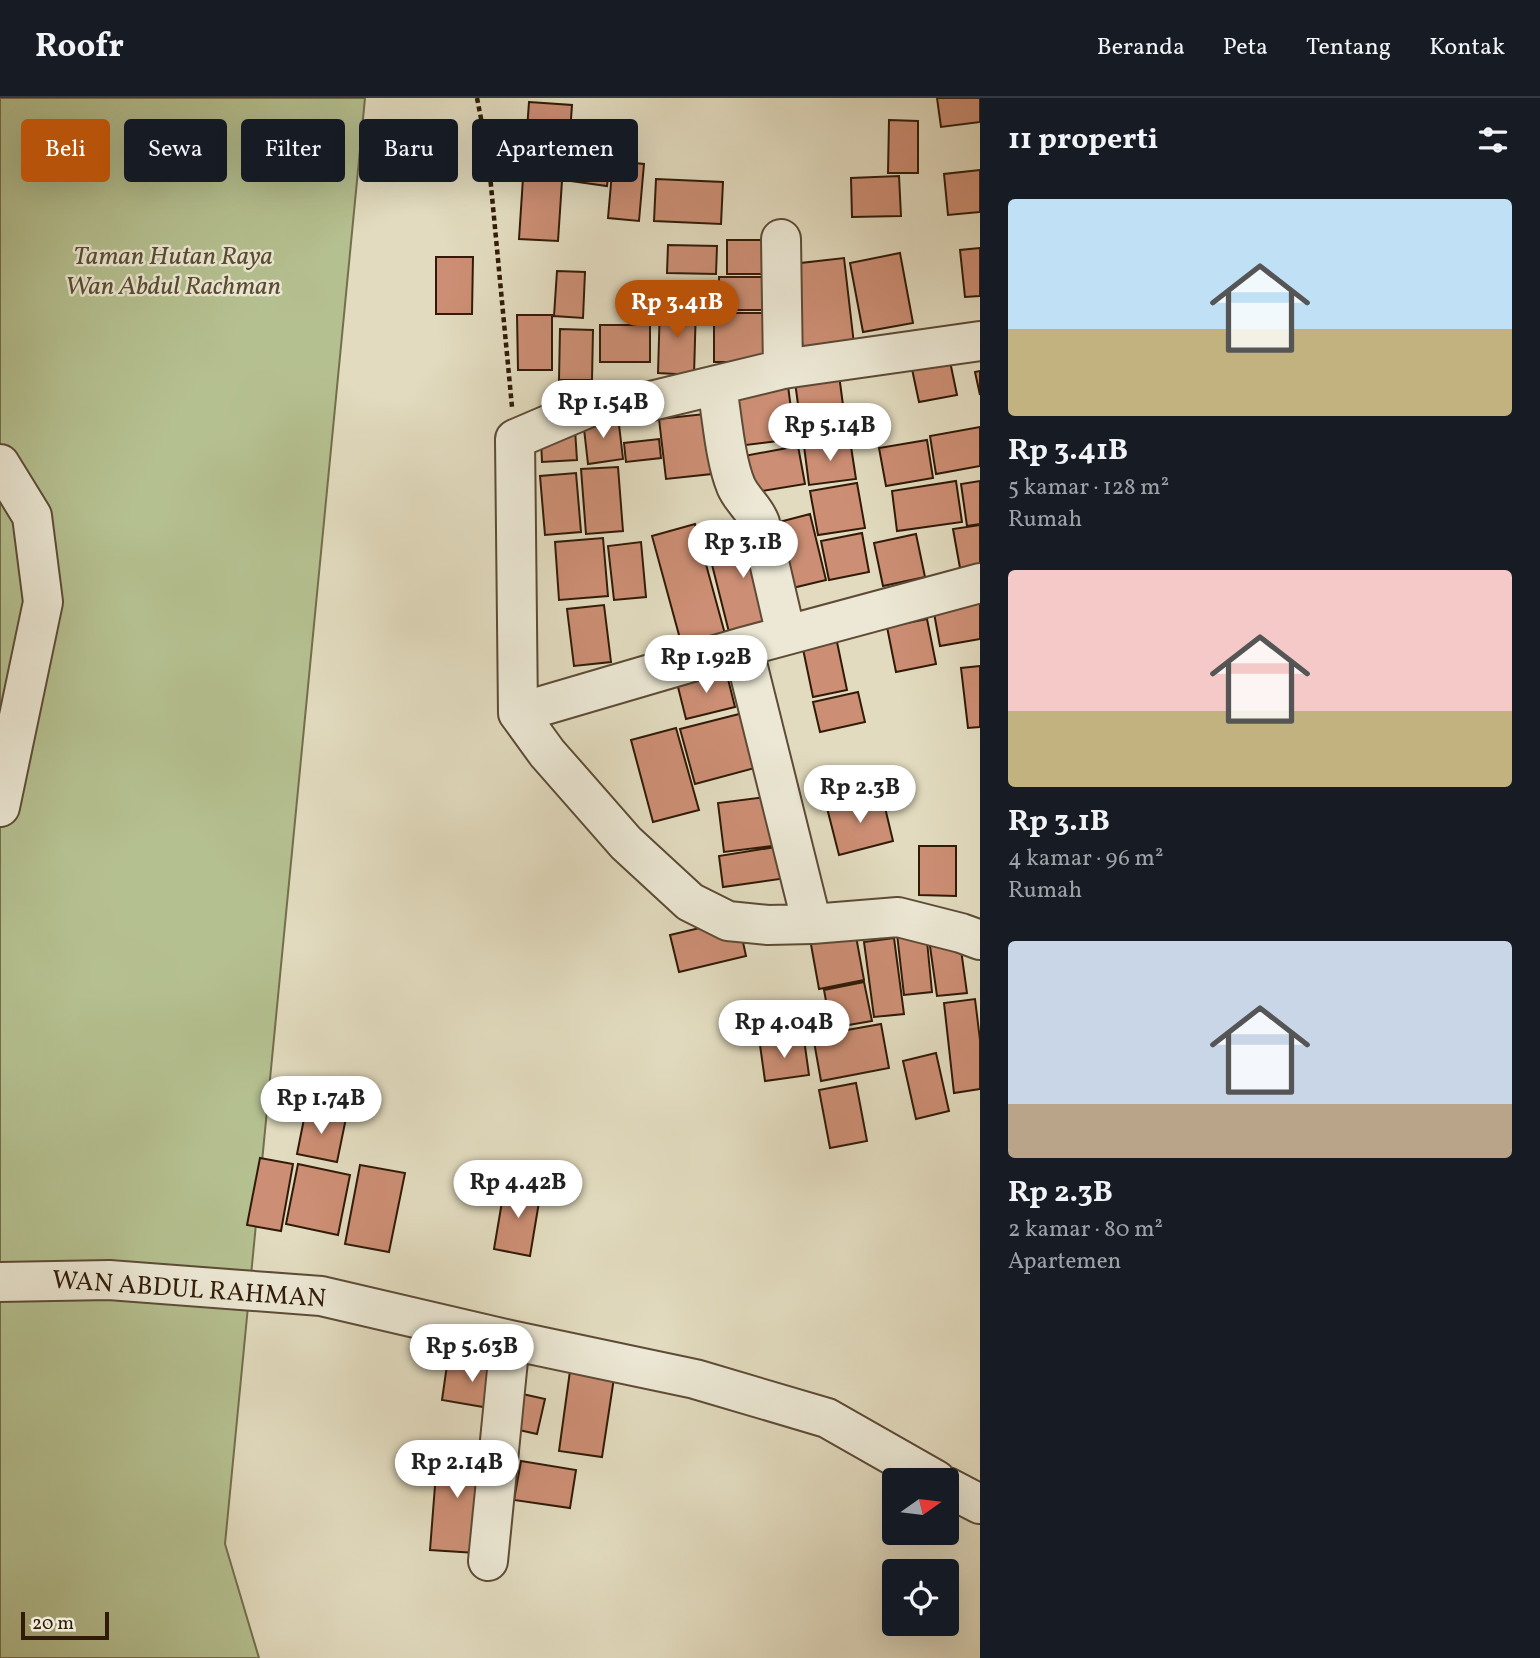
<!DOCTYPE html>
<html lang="id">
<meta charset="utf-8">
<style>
body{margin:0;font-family:Vollkorn,serif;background:#20242c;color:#f1f3f6;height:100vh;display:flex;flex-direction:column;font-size:26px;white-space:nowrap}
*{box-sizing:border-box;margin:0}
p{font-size:23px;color:#9ea1a6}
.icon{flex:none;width:38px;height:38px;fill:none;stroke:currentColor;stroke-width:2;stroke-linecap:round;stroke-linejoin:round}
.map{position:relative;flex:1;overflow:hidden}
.sheet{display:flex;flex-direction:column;background:#171b24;width:560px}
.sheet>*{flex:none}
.top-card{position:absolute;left:21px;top:21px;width:665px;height:63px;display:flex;gap:14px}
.needle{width:46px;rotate:76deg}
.fabs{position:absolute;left:882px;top:1370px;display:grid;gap:14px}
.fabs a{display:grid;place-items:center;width:77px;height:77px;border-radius:7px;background:#171b24;box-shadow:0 7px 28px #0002;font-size:35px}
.scale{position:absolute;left:21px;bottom:18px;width:88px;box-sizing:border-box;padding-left:7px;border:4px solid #311b08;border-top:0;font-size:19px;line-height:24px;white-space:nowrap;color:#311b08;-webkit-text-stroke:5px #ece8d5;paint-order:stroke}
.price{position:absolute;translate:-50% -60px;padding:0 16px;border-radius:24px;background:#fff;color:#222;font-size:23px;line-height:46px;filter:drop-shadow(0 2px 4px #0008)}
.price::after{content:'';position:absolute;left:50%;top:42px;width:21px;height:16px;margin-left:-10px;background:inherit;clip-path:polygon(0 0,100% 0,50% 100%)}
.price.active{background:#b45309;color:#fff}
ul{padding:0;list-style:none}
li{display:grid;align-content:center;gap:14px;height:371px;padding:0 28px}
li span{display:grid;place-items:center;height:217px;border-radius:7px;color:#555}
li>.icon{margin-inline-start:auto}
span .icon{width:126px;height:126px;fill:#fffc;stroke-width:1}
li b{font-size:30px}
h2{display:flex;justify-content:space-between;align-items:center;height:84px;padding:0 28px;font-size:30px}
.pill{padding:0 24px;border-radius:7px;background:#171b24;box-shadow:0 7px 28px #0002;font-size:24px;line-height:63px}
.pill.active{background:#b45309;color:#fff}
header{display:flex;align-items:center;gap:42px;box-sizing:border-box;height:98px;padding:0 35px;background:#171b24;border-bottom:2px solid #363941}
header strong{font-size:33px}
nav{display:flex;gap:38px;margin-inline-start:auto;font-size:24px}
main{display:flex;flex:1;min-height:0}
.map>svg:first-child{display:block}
</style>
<header>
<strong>Roofr</strong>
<nav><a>Beranda</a><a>Peta</a><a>Tentang</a><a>Kontak</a></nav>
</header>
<main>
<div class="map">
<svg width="980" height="1560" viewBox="0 0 980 1560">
<rect width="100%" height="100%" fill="#e2dbbf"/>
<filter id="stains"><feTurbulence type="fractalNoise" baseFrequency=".00286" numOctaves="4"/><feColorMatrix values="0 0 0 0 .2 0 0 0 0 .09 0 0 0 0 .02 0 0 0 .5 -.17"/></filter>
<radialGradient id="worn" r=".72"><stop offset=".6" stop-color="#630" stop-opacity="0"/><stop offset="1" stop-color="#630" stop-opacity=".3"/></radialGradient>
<!-- green -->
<path fill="#b5c090" stroke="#736e4c" stroke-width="2" d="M 0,0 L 365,0 L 225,1446 L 259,1560 L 0,1560 Z"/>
<!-- building -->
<path fill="#cc8e74" stroke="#311b08" stroke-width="2" d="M 937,0 L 980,0 L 980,24 L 941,29 Z
M 529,4 L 572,7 L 567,77 L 524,73 Z
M 889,22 L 918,23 L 918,75 L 888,75 Z
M 576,35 L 613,39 L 607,88 L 570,83 Z
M 613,63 L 644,66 L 639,123 L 608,120 Z
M 980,72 L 980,114 L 948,117 L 944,76 Z
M 899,78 L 901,118 L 852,119 L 851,80 Z
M 523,80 L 562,83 L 558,143 L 519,141 Z
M 656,81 L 723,84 L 721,126 L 654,123 Z
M 727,142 L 773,142 L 773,176 L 727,176 Z
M 668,147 L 717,148 L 716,176 L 667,175 Z
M 980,150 L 980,198 L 965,199 L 960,152 Z
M 900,155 L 913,225 L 863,234 L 850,165 Z
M 436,159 L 473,159 L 472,216 L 436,216 Z
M 844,160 L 854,246 L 803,251 L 792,166 Z
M 557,173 L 585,174 L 583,220 L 554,218 Z
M 719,179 L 777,179 L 777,212 L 719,212 Z
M 660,207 L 696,208 L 694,277 L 658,275 Z
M 714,215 L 772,215 L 772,264 L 714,264 Z
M 517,217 L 552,217 L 552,272 L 518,272 Z
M 600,227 L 650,227 L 650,264 L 600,264 Z
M 560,231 L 593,232 L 592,282 L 559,282 Z
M 947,249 L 957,297 L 919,304 L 909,257 Z
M 980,273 L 980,297 L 975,274 Z
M 839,277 L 847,337 L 803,343 L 795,284 Z
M 788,288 L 795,341 L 738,348 L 731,295 Z
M 714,315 L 721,375 L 666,381 L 659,321 Z
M 574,316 L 577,362 L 542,364 L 540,318 Z
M 618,318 L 623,361 L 588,366 L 583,322 Z
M 980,329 L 980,368 L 936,376 L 930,338 Z
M 659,341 L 661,360 L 626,364 L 624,345 Z
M 850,342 L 856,381 L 809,387 L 804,348 Z
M 927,342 L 933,380 L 886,388 L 879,350 Z
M 798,348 L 805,386 L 750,395 L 744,358 Z
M 618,369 L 623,433 L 586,436 L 581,371 Z
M 576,375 L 581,434 L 545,437 L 540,378 Z
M 956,383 L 962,424 L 897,433 L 892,393 Z
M 980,383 L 980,426 L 967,428 L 961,386 Z
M 857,385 L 865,430 L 818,437 L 810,393 Z
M 810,416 L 826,482 L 780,493 L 764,428 Z
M 753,418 L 783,533 L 732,546 L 703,431 Z
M 695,426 L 728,547 L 685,559 L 652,438 Z
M 980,427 L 980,467 L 960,470 L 953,431 Z
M 862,435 L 869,474 L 829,482 L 821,443 Z
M 916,436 L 925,479 L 883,488 L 874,445 Z
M 603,440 L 608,498 L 559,502 L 555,444 Z
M 641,444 L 646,499 L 614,502 L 608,448 Z
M 980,495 L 980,541 L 940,548 L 932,504 Z
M 604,507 L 611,564 L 574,568 L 567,511 Z
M 927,521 L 936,566 L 896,574 L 887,529 Z
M 837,544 L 847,592 L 813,599 L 803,551 Z
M 980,568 L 980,629 L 968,630 L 961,570 Z
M 726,573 L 735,609 L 686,621 L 677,585 Z
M 858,594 L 865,624 L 820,634 L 813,604 Z
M 751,613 L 766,667 L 695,686 L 680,631 Z
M 676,630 L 699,712 L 653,724 L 631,642 Z
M 882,697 L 893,743 L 839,757 L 827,710 Z
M 766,699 L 772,748 L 724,754 L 718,705 Z
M 782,748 L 787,780 L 723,789 L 719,758 Z
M 919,748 L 956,748 L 956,798 L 919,797 Z
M 738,821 L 746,858 L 679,874 L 670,837 Z
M 958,830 L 967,895 L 937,898 L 928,834 Z
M 855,833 L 864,882 L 819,891 L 810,841 Z
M 926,833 L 932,894 L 904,897 L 897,836 Z
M 894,840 L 904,916 L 874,919 L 864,844 Z
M 864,884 L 872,923 L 831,930 L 824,892 Z
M 975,901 L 980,942 L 980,991 L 954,995 L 944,905 Z
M 881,926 L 889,970 L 821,983 L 813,938 Z
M 804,941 L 809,977 L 765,983 L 760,947 Z
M 936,955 L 949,1013 L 916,1021 L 903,963 Z
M 856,985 L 867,1043 L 830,1050 L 819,992 Z
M 306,1011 L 346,1020 L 337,1064 L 297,1056 Z
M 260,1060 L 293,1066 L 281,1133 L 247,1127 Z
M 298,1066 L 350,1077 L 338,1137 L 286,1126 Z
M 360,1067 L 405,1075 L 389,1154 L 345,1146 Z
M 505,1086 L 541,1092 L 530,1158 L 494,1151 Z
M 448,1260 L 502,1270 L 495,1311 L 442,1302 Z
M 570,1273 L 614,1280 L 602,1359 L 559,1353 Z
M 518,1295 L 545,1301 L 537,1336 L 510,1330 Z
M 438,1349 L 483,1352 L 476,1455 L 430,1452 Z
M 521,1363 L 576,1372 L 570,1410 L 514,1402 Z"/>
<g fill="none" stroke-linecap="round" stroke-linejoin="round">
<!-- minor casing -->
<g stroke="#5d4b36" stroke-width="42">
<path id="minor" d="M 781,141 L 783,271
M 980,243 L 783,271 L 651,303 L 590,309 L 515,341 L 518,615 L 547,655 L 626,745 L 690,804 L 728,823 L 768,827 L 812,826 L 898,819 L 961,835 L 980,842
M 717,289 C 722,318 725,362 736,388 C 742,402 755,411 760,425 L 786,537
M 0,366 L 32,418 L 43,504 L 0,709
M 743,549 L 812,826
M 518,615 L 743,549 L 980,485
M 0,1184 L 109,1182 L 321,1198 L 510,1242 L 695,1281 L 827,1320 L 936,1382
M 947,1389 L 980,1406
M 488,1463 L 510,1242"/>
</g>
<!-- path -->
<path stroke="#311b08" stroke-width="4.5" stroke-dasharray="5 3.5" stroke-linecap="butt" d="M 477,0 L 488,56 L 512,309"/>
<!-- minor -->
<use href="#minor" stroke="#ece8d5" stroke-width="38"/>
</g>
<g text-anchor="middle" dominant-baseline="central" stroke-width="5" stroke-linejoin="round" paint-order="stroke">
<!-- park labels -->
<g font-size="26" font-style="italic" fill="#594d31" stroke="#ece8d5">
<text x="173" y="159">Taman Hutan Raya<tspan x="173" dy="30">Wan Abdul Rachman</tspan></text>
</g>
<!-- street labels -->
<g font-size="26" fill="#311b08" stroke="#ece8d5">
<text transform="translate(189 1192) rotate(4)">WAN ABDUL RAHMAN</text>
</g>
</g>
<rect width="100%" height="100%" filter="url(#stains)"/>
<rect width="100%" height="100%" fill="url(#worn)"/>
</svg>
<div class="fabs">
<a><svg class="needle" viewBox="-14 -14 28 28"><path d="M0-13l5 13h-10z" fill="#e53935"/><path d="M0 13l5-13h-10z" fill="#9ea1a6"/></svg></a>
<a><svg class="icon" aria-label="locate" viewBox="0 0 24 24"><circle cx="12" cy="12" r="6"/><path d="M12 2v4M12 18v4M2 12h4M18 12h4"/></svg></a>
</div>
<div class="scale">20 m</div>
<b class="price active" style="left:677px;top:242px">Rp 3.41B</b>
<b class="price" style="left:603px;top:342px">Rp 1.54B</b>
<b class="price" style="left:830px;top:365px">Rp 5.14B</b>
<b class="price" style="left:743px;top:482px">Rp 3.1B</b>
<b class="price" style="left:706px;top:597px">Rp 1.92B</b>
<b class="price" style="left:860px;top:727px">Rp 2.3B</b>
<b class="price" style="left:784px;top:962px">Rp 4.04B</b>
<b class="price" style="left:321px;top:1038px">Rp 1.74B</b>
<b class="price" style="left:518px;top:1122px">Rp 4.42B</b>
<b class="price" style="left:472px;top:1286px">Rp 5.63B</b>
<b class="price" style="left:457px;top:1402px">Rp 2.14B</b>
<div class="top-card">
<a class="pill active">Beli</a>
<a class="pill">Sewa</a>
<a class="pill">Filter</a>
<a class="pill">Baru</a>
<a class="pill">Apartemen</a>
</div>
</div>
<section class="sheet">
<h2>11 properti<svg class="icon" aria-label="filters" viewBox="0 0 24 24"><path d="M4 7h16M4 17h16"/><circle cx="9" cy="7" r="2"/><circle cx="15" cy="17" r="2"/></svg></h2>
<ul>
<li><span style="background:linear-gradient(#bfe0f5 60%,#c2b280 0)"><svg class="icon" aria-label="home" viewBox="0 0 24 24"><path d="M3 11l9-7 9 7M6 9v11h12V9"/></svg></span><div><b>Rp 3.41B</b><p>5 kamar · 128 m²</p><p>Rumah</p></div></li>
<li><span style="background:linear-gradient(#f6c9c9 65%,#c2b280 0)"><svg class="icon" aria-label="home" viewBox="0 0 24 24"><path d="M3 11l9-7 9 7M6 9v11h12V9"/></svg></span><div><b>Rp 3.1B</b><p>4 kamar · 96 m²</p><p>Rumah</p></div></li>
<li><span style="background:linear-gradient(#c9d6e8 75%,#b9a48a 0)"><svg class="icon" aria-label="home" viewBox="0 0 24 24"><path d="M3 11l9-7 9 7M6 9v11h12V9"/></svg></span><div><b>Rp 2.3B</b><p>2 kamar · 80 m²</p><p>Apartemen</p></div></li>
</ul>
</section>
</main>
